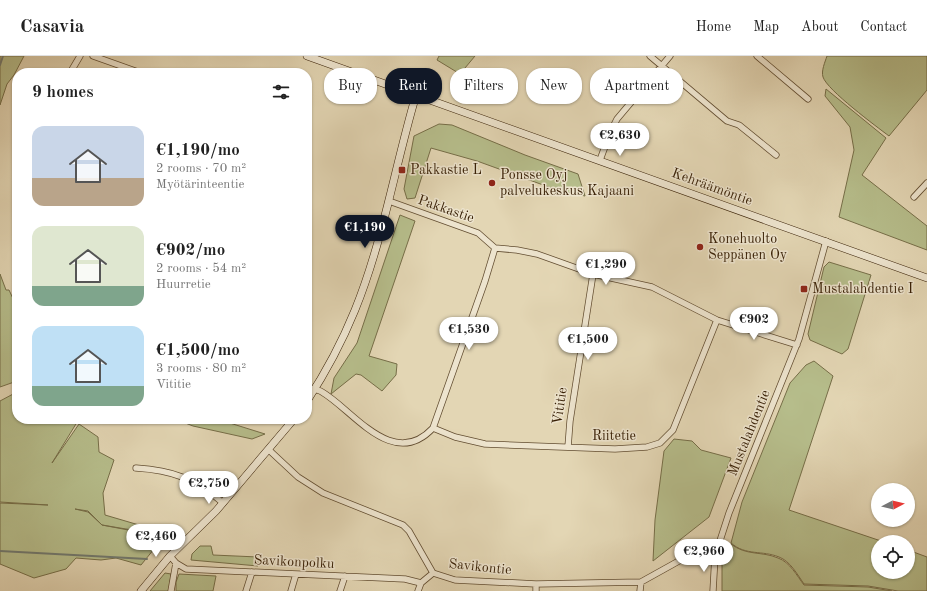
<!DOCTYPE html>
<meta charset="utf-8">
<style>
body{margin:0;font-family:"Old Standard TT",serif;background:#f2f2f2;color:#222;height:100vh;display:flex;flex-direction:column;font-size:15px;white-space:nowrap}
*{box-sizing:border-box;margin:0}
p{font-size:13px;color:#767676}
.icon{flex:none;width:22px;height:22px;fill:none;stroke:currentColor;stroke-width:2;stroke-linecap:round;stroke-linejoin:round}
.map{position:relative;flex:1;overflow:hidden}
.details{position:absolute;left:12px;top:12px;width:300px;height:356px;display:flex;flex-direction:column;background:#fff;border-radius:16px;box-shadow:0 1px 3px #0004}
.details>*{flex:none}
.hud{position:absolute;left:324px;top:12px;width:380px;height:36px;display:flex;gap:8px}
.needle{width:26px;rotate:83deg}
.controls{position:absolute;left:871px;top:427px;display:grid;gap:8px}
.controls a{display:grid;place-items:center;width:44px;height:44px;border-radius:50%;background:#fff;box-shadow:0 1px 3px #0004;font-size:20px}
.price{position:absolute;translate:-50% -34px;padding:0 9px;border-radius:14px;background:#fff;color:#222;font-size:13px;line-height:26px;filter:drop-shadow(0 1px 2px #0008)}
.price::after{content:'';position:absolute;left:50%;top:24px;width:12px;height:9px;margin-left:-6px;background:inherit;clip-path:polygon(0 0,100% 0,50% 100%)}
.price.current{background:#111827;color:#fff}
ul{padding:0;list-style:none}
li{display:flex;align-items:center;gap:12px;height:100px;padding:0 20px}
li span{display:grid;place-items:center;flex:none;width:112px;height:80px;border-radius:12px;color:#555}
li>.icon{margin-inline-start:auto}
span .icon{width:48px;height:48px;fill:#fffc;stroke-width:1}
li b{font-size:17px}
h2{display:flex;justify-content:space-between;align-items:center;height:48px;padding:0 20px;font-size:17px}
.tag{padding:0 14px;border-radius:16px;background:#fff;box-shadow:0 1px 3px #0004;font-size:14px;line-height:36px}
.tag.current{background:#111827;color:#fff}
header{display:flex;align-items:center;gap:24px;box-sizing:border-box;height:56px;padding:0 20px;background:#fff;border-bottom:1px solid #e0e0e0}
header strong{font-size:19px}
nav{display:flex;gap:22px;margin-inline-start:auto;font-size:14px}
.map>svg:first-child{display:block}
</style>
<header>
<strong>Casavia</strong>
<nav><a>Home</a><a>Map</a><a>About</a><a>Contact</a></nav>
</header>
<div class="map">
<svg width="927" height="535" viewBox="0 0 927 535">
<rect width="100%" height="100%" fill="#e3d6b4"/>
<filter id="stains"><feTurbulence type="fractalNoise" baseFrequency=".005" numOctaves="4"/><feColorMatrix values="0 0 0 0 .2 0 0 0 0 .09 0 0 0 0 .02 0 0 0 .5 -.17"/></filter>
<radialGradient id="worn" r=".72"><stop offset=".6" stop-color="#630" stop-opacity="0"/><stop offset="1" stop-color="#630" stop-opacity=".3"/></radialGradient>
<!-- green -->
<path fill="#b6bd8b" stroke="#766e48" d="M 0,0 L 24,0 L 14,19 L 7,28 L 0,49 Z
M 439,0 L 475,0 L 460,18 L 437,4 Z
M 827,0 L 927,0 L 927,34 L 889,80 C 877,71 827,34 823,21 C 821,15 825,6 827,0 Z
M 826,33 L 886,82 L 862,119 L 927,170 L 927,194 L 839,161 L 854,94 L 850,71 L 825,40 Z
M 439,68 L 452,69 L 525,99 L 578,118 L 585,140 L 557,134 L 477,105 L 431,92 L 415,142 L 407,143 L 404,133 L 414,80 Z
M 400,159 L 415,165 L 369,300 L 397,308 L 396,319 L 382,335 L 361,319 L 356,318 L 331,338 L 334,322 L 357,287 Z
M 829,206 L 871,219 L 848,293 L 842,298 L 810,284 L 808,278 L 824,211 Z
M 0,218 L 6,234 L 9,234 L 17,251 L 17,325 L 0,331 Z
M 814,305 L 833,320 L 789,454 L 884,486 L 878,486 L 878,516 L 908,516 L 908,494 L 927,501 L 927,535 L 898,535 L 868,530 L 804,528 C 797,518 790,505 779,501 C 762,494 746,500 731,487 L 742,446 L 790,327 L 806,309 Z
M 15,337 L 17,337 L 17,363 L 79,363 L 52,407 L 79,368 L 98,381 L 99,396 L 114,404 L 103,437 L 105,459 L 173,479 L 164,483 L 144,476 L 102,469 L 88,455 L 75,453 L 88,456 L 102,469 L 144,477 L 154,488 L 154,493 L 141,509 L 116,502 L 101,504 L 76,502 L 66,513 L 34,522 L 0,508 L 0,447 L 48,449 L 0,446 L 0,345 Z
M 175,363 L 217,363 L 265,378 L 252,383 L 193,370 Z
M 674,383 L 692,385 L 701,394 L 731,402 L 709,461 L 653,505 L 655,464 L 664,395 Z
M 731,488 C 746,500 762,495 778,502 C 790,506 797,520 804,529 L 868,531 L 892,535 L 722,535 L 722,509 Z
M 200,490 L 211,490 L 213,499 L 258,501 L 258,510 L 191,504 L 192,498 Z
M 165,517 L 171,518 L 169,535 L 150,535 Z
M 179,518 L 216,520 L 213,535 L 176,535 L 176,526 Z"/>
<g fill="none" stroke-linecap="round" stroke-linejoin="round">
<!-- stream -->
<path stroke="#727a70" stroke-width="2" d="M 0,9 L 3,0
M 0,495 L 147,503"/>
<!-- street casing -->
<g stroke="#624d31" stroke-width="7">
<path id="street" d="M 93,0 L 141,17
M 650,0 L 727,65 L 739,69 L 776,99
M 757,0 L 808,43
M 70,17 L 80,0
M 600,104 L 610,77 L 617,63 L 670,0
M 914,141 L 927,127
M 495,192 L 517,194 L 537,198 L 593,218 L 652,231 L 717,264 L 797,289
M 307,332 C 311,333 318,333 322,336 C 353,354 393,415 433,372 L 485,225 L 495,192 L 478,177 L 389,145
M 433,372 L 455,381 L 485,388 L 615,393 L 647,391 L 660,387 L 673,374 L 717,264
M 568,391 L 570,365 L 593,218
M 269,394 L 298,421 L 323,437 L 403,469 L 409,475 L 433,517 L 455,524 L 536,528 L 641,526 L 686,501 L 715,500
M 136,412 C 172,414 196,423 223,447
M 170,500 L 176,507 L 186,513 L 405,523 L 421,527
M 171,535 L 176,507
M 246,535 L 252,516
M 291,535 L 296,518
M 340,535 L 345,520
M 418,535 L 421,527 L 433,517
M 536,535 L 536,528
M 640,535 L 641,526
M 713,535 L 715,500 L 729,457 L 799,283 L 826,185"/>
</g>
<!-- secondary casing -->
<g stroke="#371f05" stroke-width="8">
<path id="secondary" d="M 307,0 L 927,222
M 307,345 C 326,316 342,286 355,254 C 383,185 395,110 416,39
M 141,535 L 170,500 L 216,455 L 294,363"/>
</g>
<!-- street -->
<use href="#street" stroke="#ede4ce" stroke-width="5.5"/>
<!-- secondary -->
<use href="#secondary" stroke="#ede4ce" stroke-width="7"/>
</g>
<!-- markers -->
<g fill="#8f2418" stroke="#ede4ce" stroke-width="1.5">
<rect x="398" y="110" width="8" height="8" rx="2"/>
<circle cx="492" cy="127" r="4"/>
<circle cx="700" cy="191" r="4"/>
<rect x="800" y="229" width="8" height="8" rx="2"/>
</g>
<g text-anchor="middle" dominant-baseline="central" stroke-width="3" stroke-linejoin="round" paint-order="stroke">
<!-- poi labels -->
<g font-size="14" fill="#371f05" stroke="#ede4ce" text-anchor="start">
<text x="410" y="114">Pakkastie L</text>
<text x="500" y="119">Ponsse Oyj<tspan x="500" dy="16">palvelukeskus Kajaani</tspan></text>
<text x="708" y="183">Konehuolto<tspan x="708" dy="16">Seppänen Oy</tspan></text>
<text x="812" y="233">Mustalahdentie I</text>
</g>
<!-- street labels -->
<g font-size="14" fill="#371f05" stroke="#ede4ce">
<text transform="translate(712 131) rotate(20)">Kehräämöntie</text>
<text transform="translate(446 153) rotate(19)">Pakkastie</text>
<text transform="translate(560 350) rotate(-82)">Vititie</text>
<text transform="translate(749 377) rotate(-68)">Mustalahdentie</text>
<text x="614" y="380">Riitetie</text>
<text transform="translate(294 506) rotate(3)">Savikonpolku</text>
<text transform="translate(480 511) rotate(6)">Savikontie</text>
</g>
</g>
<rect width="100%" height="100%" filter="url(#stains)"/>
<rect width="100%" height="100%" fill="url(#worn)"/>
</svg>
<div class="controls">
<a><svg class="needle" viewBox="-14 -14 28 28"><path d="M0-13l5 13h-10z" fill="#e53935"/><path d="M0 13l5-13h-10z" fill="#767676"/></svg></a>
<a><svg class="icon" aria-label="locate" viewBox="0 0 24 24"><circle cx="12" cy="12" r="6"/><path d="M12 2v4M12 18v4M2 12h4M18 12h4"/></svg></a>
</div>
<b class="price" style="left:620px;top:101px">€2,630</b>
<b class="price current" style="left:365px;top:193px">€1,190</b>
<b class="price" style="left:606px;top:230px">€1,290</b>
<b class="price" style="left:754px;top:285px">€902</b>
<b class="price" style="left:469px;top:295px">€1,530</b>
<b class="price" style="left:588px;top:305px">€1,500</b>
<b class="price" style="left:209px;top:449px">€2,750</b>
<b class="price" style="left:156px;top:502px">€2,460</b>
<b class="price" style="left:704px;top:517px">€2,960</b>
<div class="hud">
<a class="tag">Buy</a>
<a class="tag current">Rent</a>
<a class="tag">Filters</a>
<a class="tag">New</a>
<a class="tag">Apartment</a>
</div>
<section class="details">
<h2>9 homes<svg class="icon" aria-label="filters" viewBox="0 0 24 24"><path d="M4 7h16M4 17h16"/><circle cx="9" cy="7" r="2"/><circle cx="15" cy="17" r="2"/></svg></h2>
<ul>
<li><span style="background:linear-gradient(#c9d6e8 65%,#b9a48a 0)"><svg class="icon" aria-label="home" viewBox="0 0 24 24"><path d="M3 11l9-7 9 7M6 9v11h12V9"/></svg></span><div><b>€1,190/mo</b><p>2 rooms · 70 m²</p><p>Myötärinteentie</p></div></li>
<li><span style="background:linear-gradient(#dfe7d0 75%,#7fa58c 0)"><svg class="icon" aria-label="home" viewBox="0 0 24 24"><path d="M3 11l9-7 9 7M6 9v11h12V9"/></svg></span><div><b>€902/mo</b><p>2 rooms · 54 m²</p><p>Huurretie</p></div></li>
<li><span style="background:linear-gradient(#bfe0f5 75%,#7fa58c 0)"><svg class="icon" aria-label="home" viewBox="0 0 24 24"><path d="M3 11l9-7 9 7M6 9v11h12V9"/></svg></span><div><b>€1,500/mo</b><p>3 rooms · 80 m²</p><p>Vititie</p></div></li>
</ul>
</section>
</div>
